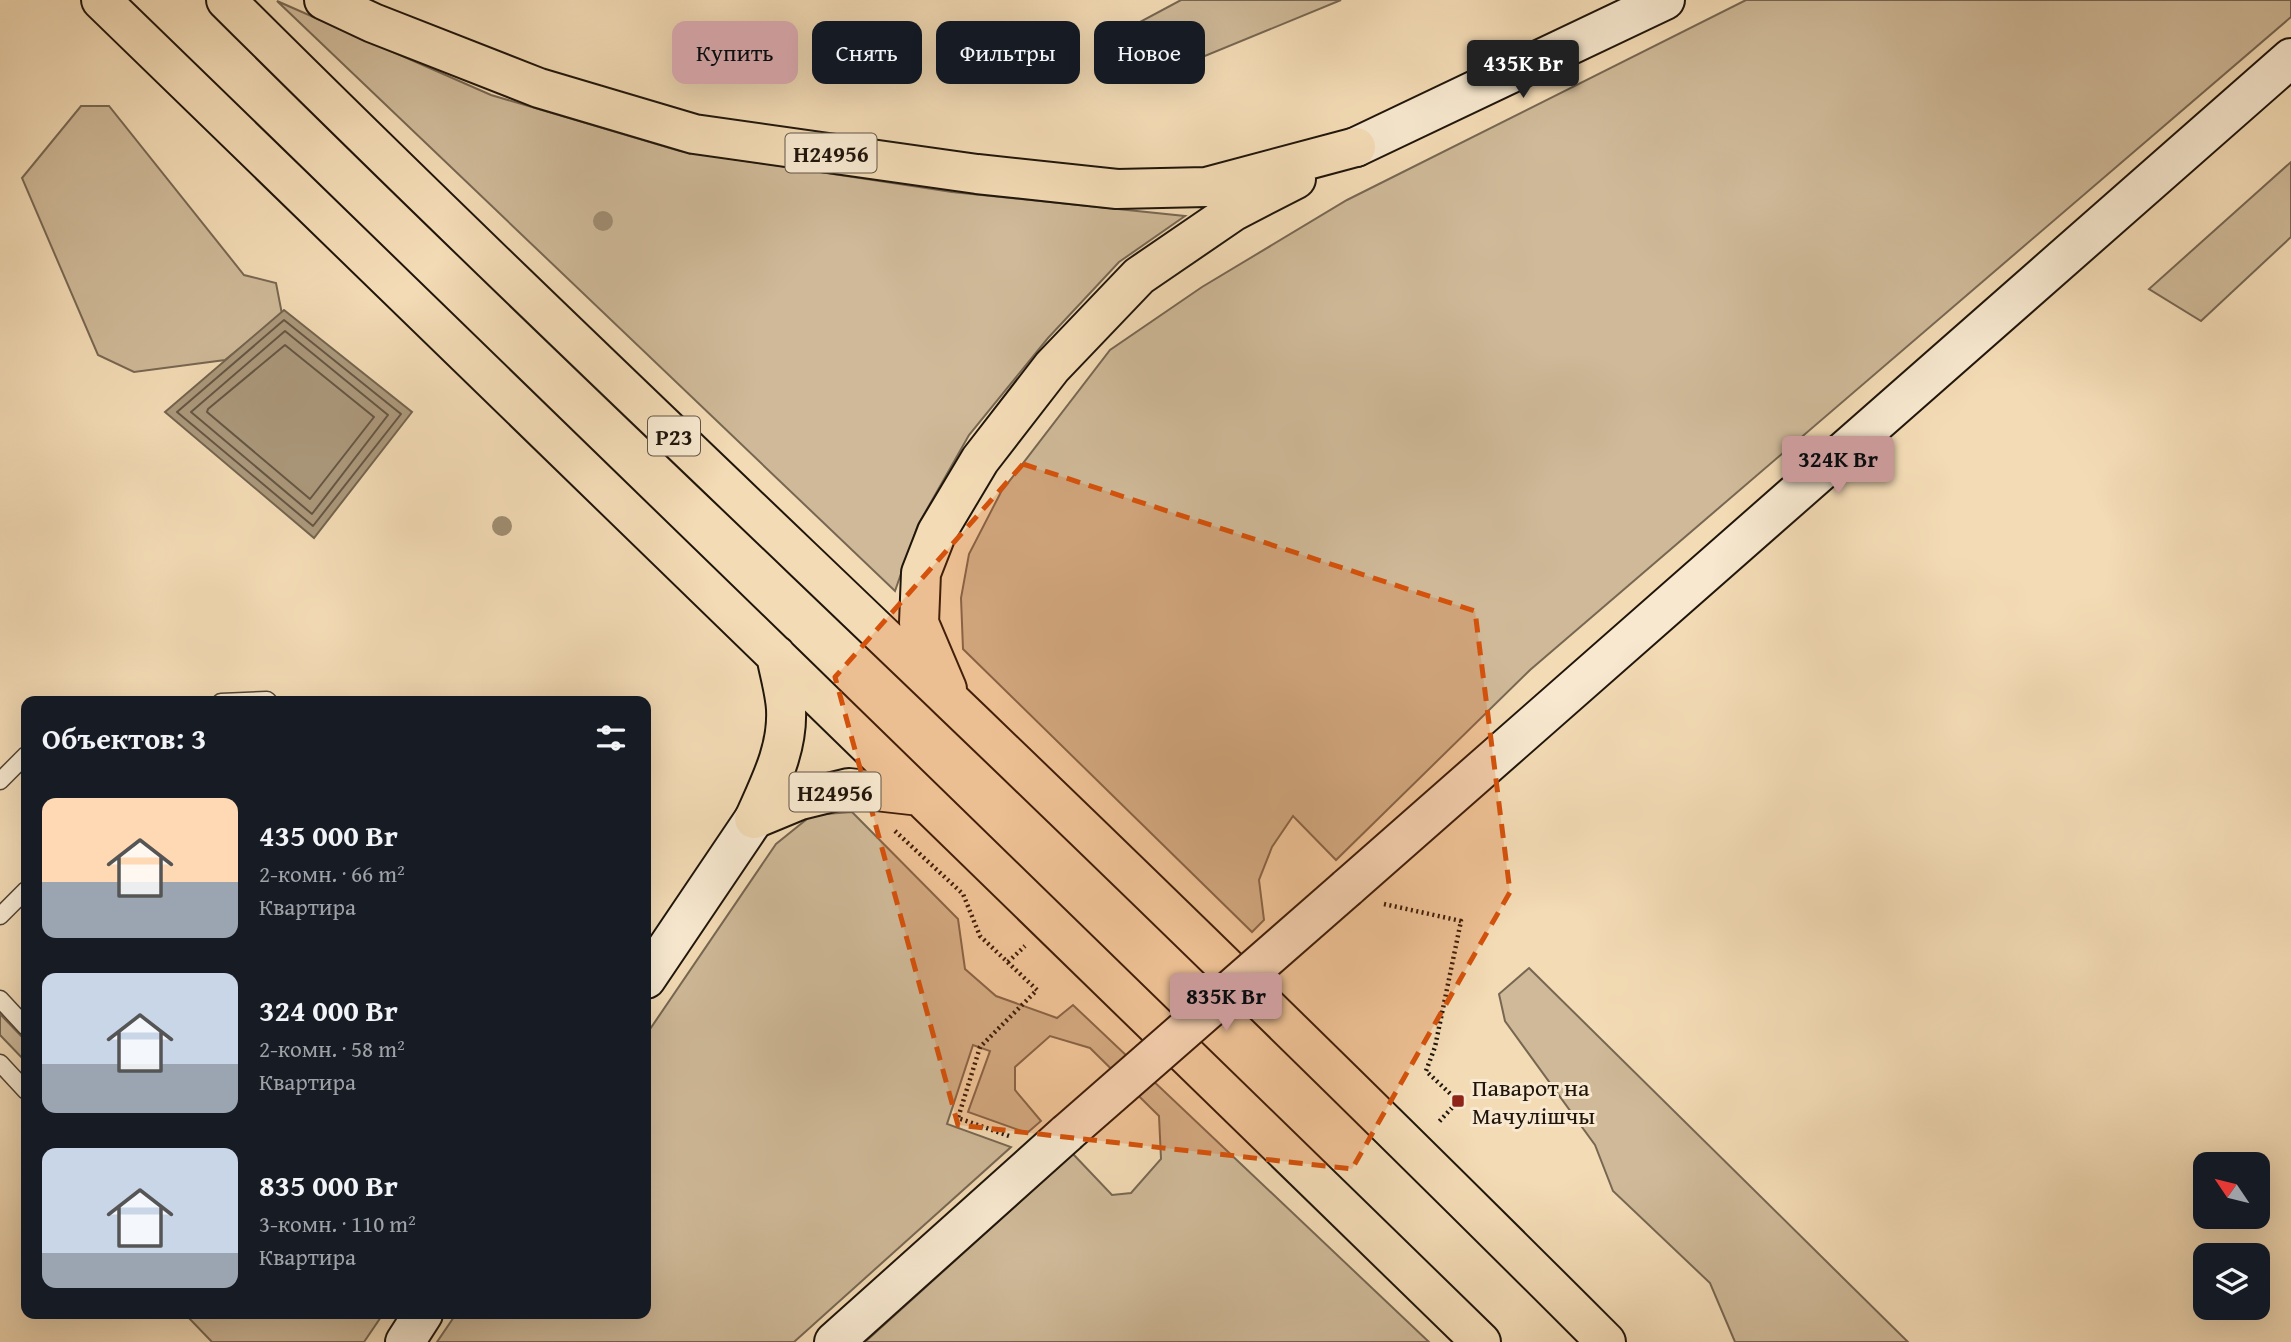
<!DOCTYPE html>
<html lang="ru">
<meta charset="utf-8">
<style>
body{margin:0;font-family:"Gentium Book Plus",serif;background:#242831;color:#f1f3f6;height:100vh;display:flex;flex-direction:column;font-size:26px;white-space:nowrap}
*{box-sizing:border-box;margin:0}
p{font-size:23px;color:#9ea1a6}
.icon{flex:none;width:38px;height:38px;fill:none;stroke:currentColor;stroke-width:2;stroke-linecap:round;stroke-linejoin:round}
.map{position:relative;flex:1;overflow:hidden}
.sheet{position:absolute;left:21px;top:696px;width:630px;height:623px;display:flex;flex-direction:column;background:#171b24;border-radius:14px;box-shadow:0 7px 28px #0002}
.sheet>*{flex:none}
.hud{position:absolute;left:672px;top:21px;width:665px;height:63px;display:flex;gap:14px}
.needle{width:46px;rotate:305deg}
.controls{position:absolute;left:2193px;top:1152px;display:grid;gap:14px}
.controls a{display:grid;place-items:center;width:77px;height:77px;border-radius:14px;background:#171b24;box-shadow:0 7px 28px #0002;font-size:35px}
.price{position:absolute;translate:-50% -60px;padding:0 16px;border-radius:7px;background:#c59692;color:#111;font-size:23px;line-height:46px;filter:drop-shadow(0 2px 4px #0008)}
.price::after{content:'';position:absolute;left:50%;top:42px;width:21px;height:16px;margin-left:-10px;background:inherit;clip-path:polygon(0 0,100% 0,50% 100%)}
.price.on{background:#222;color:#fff}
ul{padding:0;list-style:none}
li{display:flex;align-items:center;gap:21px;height:175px;padding:0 21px}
li span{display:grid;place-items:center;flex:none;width:196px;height:140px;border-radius:14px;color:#555}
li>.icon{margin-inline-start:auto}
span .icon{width:84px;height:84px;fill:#fffc;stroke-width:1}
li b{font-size:30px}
h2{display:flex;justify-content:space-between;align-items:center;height:84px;padding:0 21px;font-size:30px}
.tag{padding:0 24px;border-radius:14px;background:#171b24;box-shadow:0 7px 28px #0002;font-size:24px;line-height:63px}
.tag.on{background:#c59692;color:#111}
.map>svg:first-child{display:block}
</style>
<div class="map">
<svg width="2291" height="1342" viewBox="0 0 2291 1342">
<rect width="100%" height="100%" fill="#f3dbb5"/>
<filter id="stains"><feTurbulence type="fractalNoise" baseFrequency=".00286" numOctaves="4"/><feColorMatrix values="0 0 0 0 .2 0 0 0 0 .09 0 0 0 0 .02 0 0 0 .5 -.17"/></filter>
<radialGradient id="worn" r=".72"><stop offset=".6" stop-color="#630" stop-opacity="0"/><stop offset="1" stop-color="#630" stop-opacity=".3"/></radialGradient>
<!-- green -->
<path fill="#cfb998" stroke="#776752" stroke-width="2" d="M 1181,0 L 1341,0 L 1166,72 L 1126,55 L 1123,31 Z
M 1746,0 L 2291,0 L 2291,17 L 1530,670 L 1336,860 L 1293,816 L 1272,847 L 1259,880 L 1264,920 L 1252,932 L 963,649 L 961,598 L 969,554 L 1001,492 L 1110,350 L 1202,287 L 1347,200 Z
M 277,1 L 491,95 L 680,151 L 952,192 L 1185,216 L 1119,262 L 1048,338 L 969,435 L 918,525 L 895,591 Z
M 81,106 L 109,106 L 244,275 L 276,283 L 282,314 L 225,360 L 134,372 L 98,355 L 22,178 Z
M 2291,162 L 2291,237 L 2201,321 L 2149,289 Z
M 852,812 L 958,919 L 965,969 L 996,996 L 1057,1018 L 1073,1005 L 1429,1342 L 865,1342 L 1073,1154 L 1112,1195 L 1131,1193 L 1161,1159 L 1159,1116 L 1090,1048 L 1050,1036 L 1015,1067 L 1015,1090 L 1041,1121 L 1027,1133 L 968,1112 L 990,1051 L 973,1045 L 947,1124 L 1011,1147 L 794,1342 L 437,1342 L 456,1314 L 646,1314 L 646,1035 L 776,844 L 812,815 Z
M 1529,968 L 1908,1342 L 1735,1342 L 1710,1283 L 1613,1191 L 1595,1145 L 1505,1021 L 1499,994 Z
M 0,1014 L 26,1041 L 26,1062 L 0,1035 Z
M 185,1314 L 383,1314 L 364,1342 L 212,1342 Z"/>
<!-- water -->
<path fill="#ab987b" stroke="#73644e" stroke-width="2" d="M 284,310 L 412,412 L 314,538 L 165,412 Z"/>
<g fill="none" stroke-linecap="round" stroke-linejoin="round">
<!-- shore -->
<path stroke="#655643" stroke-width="2" d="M 284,320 L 401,414 L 313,526 L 177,412 Z
M 285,331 L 388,415 L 312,514 L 191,412 Z
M 285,345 L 374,417 L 310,499 L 207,412 L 208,409 Z"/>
<!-- lane casing -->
<g stroke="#544636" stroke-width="19">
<path id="lane" d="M 221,702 L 267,700 L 269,702
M 0,781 L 26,755
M 0,916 L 26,890
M 0,999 L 26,1027
M 0,1063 L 26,1091"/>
</g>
<!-- secondary casing -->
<g stroke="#1f150b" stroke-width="42">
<path id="secondary" d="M 1356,147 L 1665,0
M 1347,888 L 2291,58
M 646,979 L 754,819
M 405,1342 L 423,1314
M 834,1342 L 1067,1133"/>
</g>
<!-- highway casing -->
<g stroke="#1f150b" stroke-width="42">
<path id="highway" d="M 101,0 C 560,448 1023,893 1481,1342
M 226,0 C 464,237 707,467 949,699 C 1170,911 1389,1125 1606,1342
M 324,0 L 373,23 L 539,88 L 694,134 L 977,174 L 1117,189 L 1206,187 L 1356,147
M 947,689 L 919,623 L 921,573 L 937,532 L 980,460 L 1052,367 L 1139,276 L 1234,211 L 1296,179
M 754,819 L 800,800 L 849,788 L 920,796
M 754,819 C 770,783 788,749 786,709 C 785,691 779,672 776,655"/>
</g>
<!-- path -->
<path stroke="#1f150b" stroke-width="4.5" stroke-dasharray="2 3.5" stroke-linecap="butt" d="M 895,831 L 963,894 L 980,936 L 1037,990 L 980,1047 L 958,1118 L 1009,1136
M 1384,904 L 1461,921 L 1435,1047 L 1426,1071 L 1458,1101 L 1438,1123
M 1008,962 L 1025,946"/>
<!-- lane -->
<use href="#lane" stroke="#f7e8cf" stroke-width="16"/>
<!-- secondary -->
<use href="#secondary" stroke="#f7e8cf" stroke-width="38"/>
<!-- highway -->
<use href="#highway" stroke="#f3dbb5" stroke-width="38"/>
<!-- secondary-bridge casing -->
<g stroke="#1f150b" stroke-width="42" stroke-linecap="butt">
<path id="secondary-bridge" d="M 1067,1133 L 1347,888"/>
</g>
<!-- secondary-bridge -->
<use href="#secondary-bridge" stroke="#f7e8cf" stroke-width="38"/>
</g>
<!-- trees -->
<g fill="#a08d72">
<circle cx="603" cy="221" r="10"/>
<circle cx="502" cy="526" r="10"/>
</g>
<!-- marked area -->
<path fill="#d4520c" fill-opacity="0.2" stroke="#d4520c" stroke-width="5" stroke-dasharray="14 9" stroke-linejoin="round" d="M 1023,464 L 1475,611 L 1510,892 L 1352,1169 L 958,1125 L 835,677 Z"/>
<!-- markers -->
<rect fill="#8f2418" stroke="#f7e8cf" stroke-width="2.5" x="1451" y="1094" width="14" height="14" rx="3.5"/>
<g text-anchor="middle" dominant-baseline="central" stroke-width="6" stroke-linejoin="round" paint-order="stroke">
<!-- shield labels -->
<g fill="#f7e8cf" stroke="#605446" stroke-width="2">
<rect x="785.5" y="133.5" width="91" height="39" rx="5"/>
<rect x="648" y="416.5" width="52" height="39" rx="5"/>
<rect x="789.5" y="772.5" width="91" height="39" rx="5"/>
</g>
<g font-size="23" font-weight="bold" fill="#1f150b">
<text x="831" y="153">Н24956</text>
<text x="674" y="436">Р23</text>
<text x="835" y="792">Н24956</text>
</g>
<!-- poi labels -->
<g font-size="24" fill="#1f150b" stroke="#f7e8cf" text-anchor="start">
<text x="1472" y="1087">Паварот на<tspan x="1472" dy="28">Мачулішчы</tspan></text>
</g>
</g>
<rect width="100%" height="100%" filter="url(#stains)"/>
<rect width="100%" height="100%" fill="url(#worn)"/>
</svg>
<div class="controls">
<a><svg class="needle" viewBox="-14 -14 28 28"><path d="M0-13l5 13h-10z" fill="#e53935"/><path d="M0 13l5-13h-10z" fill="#9ea1a6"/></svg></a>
<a><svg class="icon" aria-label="layers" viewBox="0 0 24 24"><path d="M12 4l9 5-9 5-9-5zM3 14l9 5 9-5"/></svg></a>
</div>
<b class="price on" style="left:1523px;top:100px">435K Br</b>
<b class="price" style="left:1838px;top:496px">324K Br</b>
<b class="price" style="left:1226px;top:1033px">835K Br</b>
<div class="hud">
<a class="tag on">Купить</a>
<a class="tag">Снять</a>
<a class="tag">Фильтры</a>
<a class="tag">Новое</a>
</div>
<section class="sheet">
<h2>Объектов: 3<svg class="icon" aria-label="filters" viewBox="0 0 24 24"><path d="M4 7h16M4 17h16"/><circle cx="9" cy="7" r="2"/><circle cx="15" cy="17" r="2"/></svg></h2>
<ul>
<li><span style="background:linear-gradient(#ffd9b3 60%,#9aa5b1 0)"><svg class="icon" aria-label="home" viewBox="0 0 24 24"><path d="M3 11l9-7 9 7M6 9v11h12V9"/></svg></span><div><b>435 000 Br</b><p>2-комн. · 66 m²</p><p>Квартира</p></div></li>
<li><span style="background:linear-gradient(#c9d6e8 65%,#9aa5b1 0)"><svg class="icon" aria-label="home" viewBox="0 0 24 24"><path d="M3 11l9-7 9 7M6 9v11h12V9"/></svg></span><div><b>324 000 Br</b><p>2-комн. · 58 m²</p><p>Квартира</p></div></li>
<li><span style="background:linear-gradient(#c9d6e8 75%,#9aa5b1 0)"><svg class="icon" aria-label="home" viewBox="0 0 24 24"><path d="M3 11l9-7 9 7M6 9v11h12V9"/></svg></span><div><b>835 000 Br</b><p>3-комн. · 110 m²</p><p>Квартира</p></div></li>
</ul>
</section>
</div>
